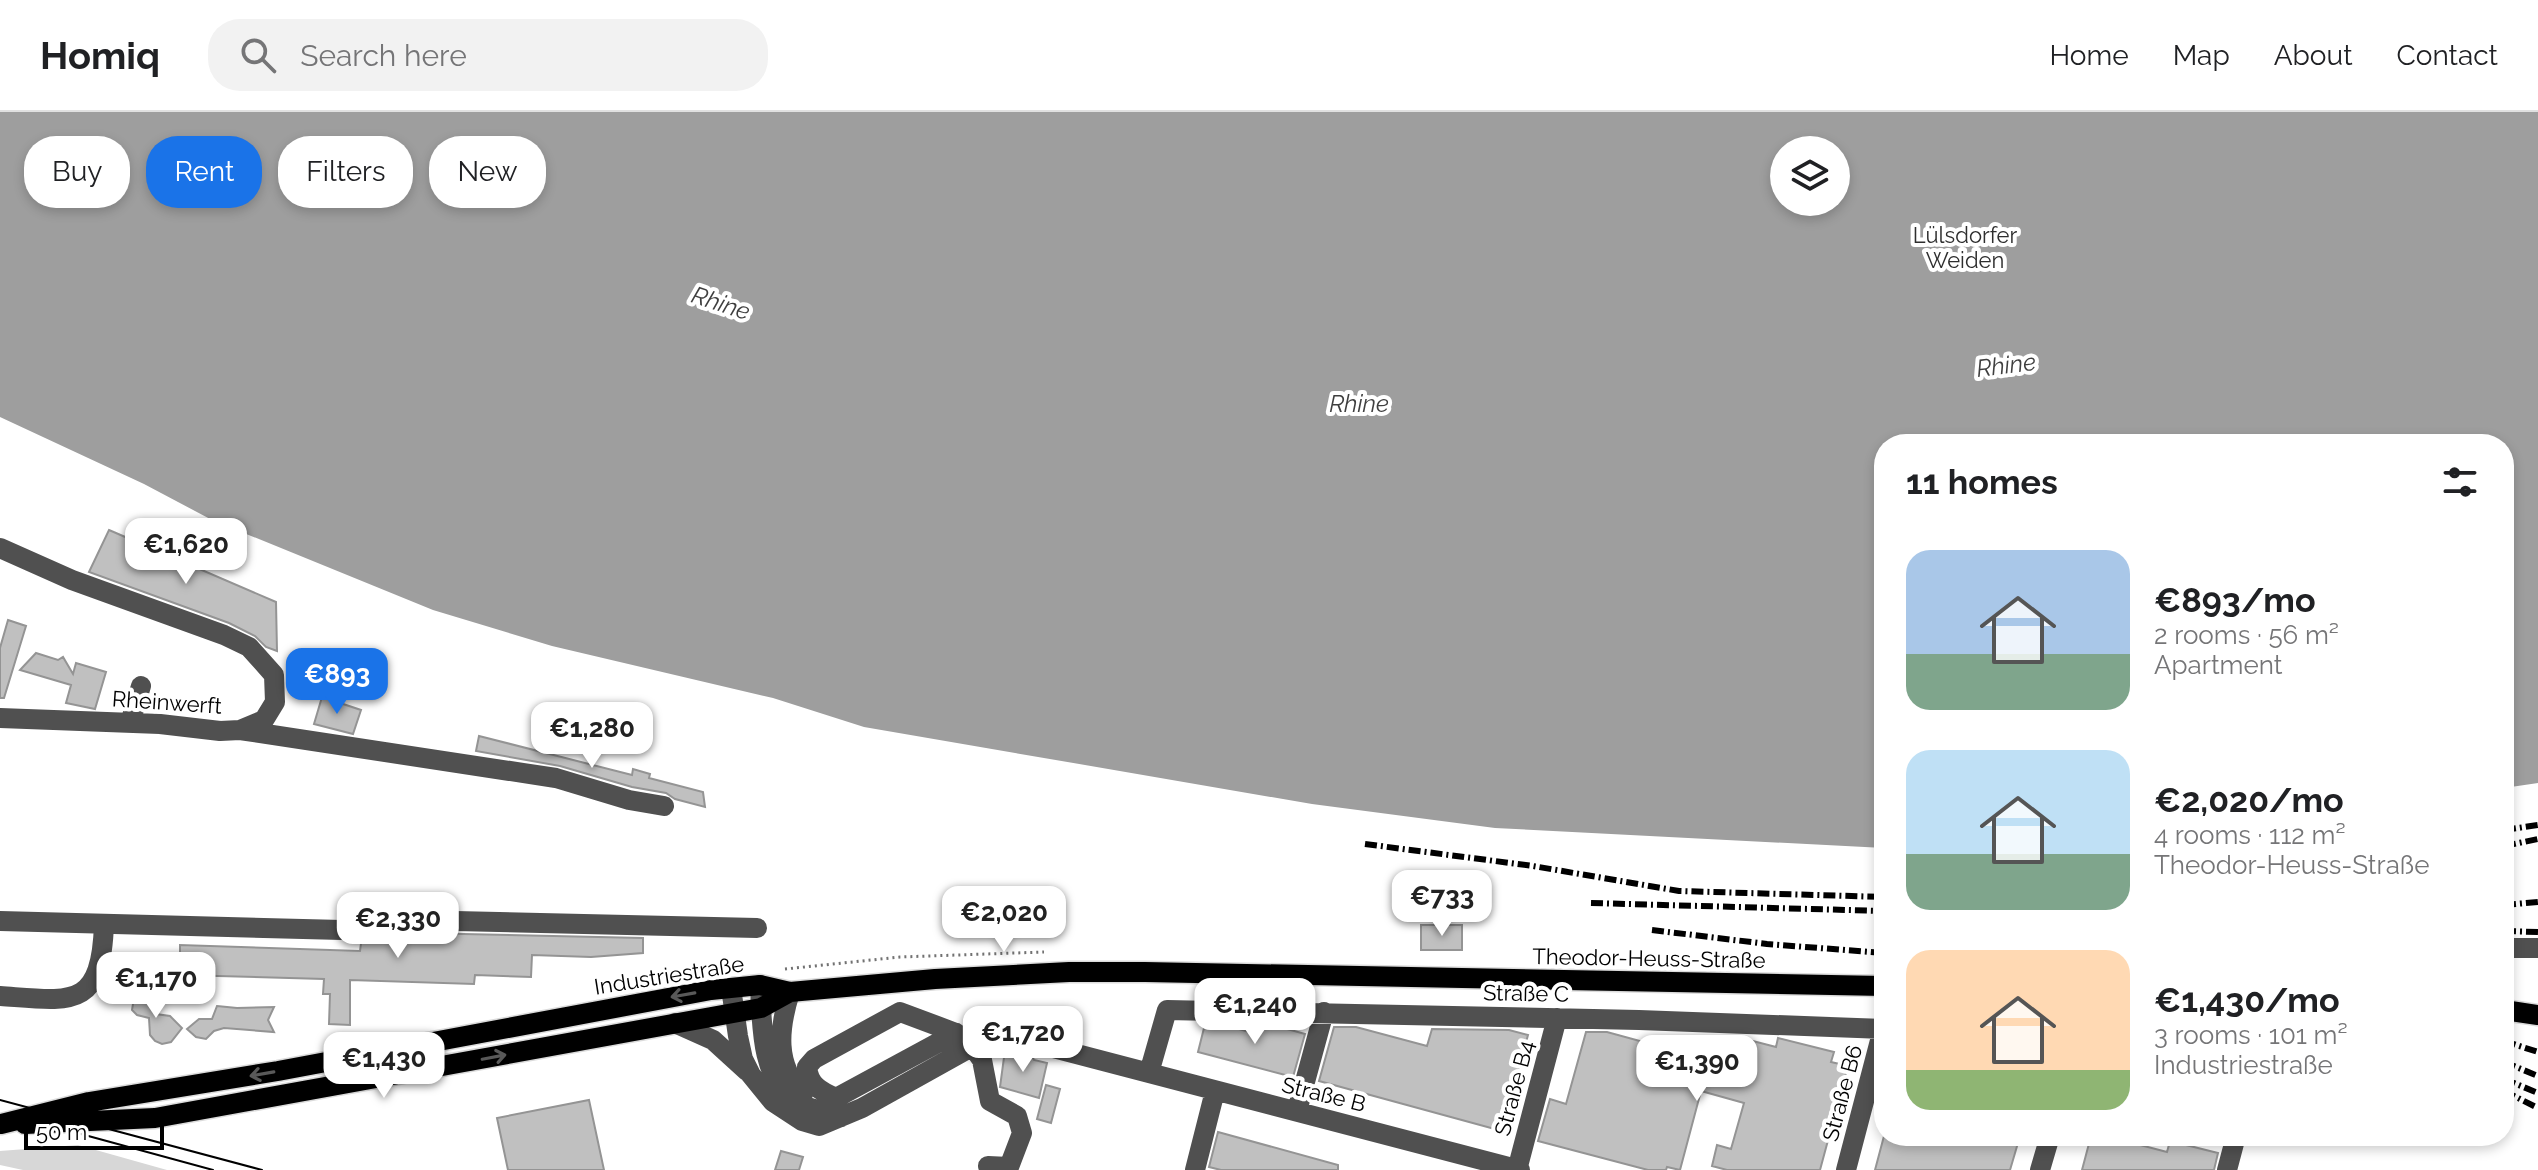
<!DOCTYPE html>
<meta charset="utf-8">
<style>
body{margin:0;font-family:Raleway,sans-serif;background:#f2f2f2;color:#202124;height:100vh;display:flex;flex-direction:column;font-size:30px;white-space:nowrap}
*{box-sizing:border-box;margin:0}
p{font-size:26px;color:#757577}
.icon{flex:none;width:44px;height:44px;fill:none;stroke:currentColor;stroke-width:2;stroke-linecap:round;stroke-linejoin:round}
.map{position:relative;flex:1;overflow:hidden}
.drawer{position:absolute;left:1874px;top:322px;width:640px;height:712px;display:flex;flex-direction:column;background:#fff;border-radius:32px;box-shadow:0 4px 12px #0003}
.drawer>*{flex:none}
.top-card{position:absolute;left:24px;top:24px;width:760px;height:72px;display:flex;gap:16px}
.fabs{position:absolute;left:1770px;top:24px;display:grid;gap:16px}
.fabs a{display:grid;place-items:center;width:80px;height:80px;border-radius:50%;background:#fff;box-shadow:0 4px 12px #0003;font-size:40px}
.scale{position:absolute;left:24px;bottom:20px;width:140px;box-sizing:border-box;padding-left:8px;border:4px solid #000;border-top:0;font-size:22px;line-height:28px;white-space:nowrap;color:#000;-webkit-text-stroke:6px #fff;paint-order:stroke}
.price{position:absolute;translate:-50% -68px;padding:0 18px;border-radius:16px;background:#fff;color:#222;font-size:26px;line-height:52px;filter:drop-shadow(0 2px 4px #0008)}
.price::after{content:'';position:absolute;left:50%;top:48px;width:24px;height:18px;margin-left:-12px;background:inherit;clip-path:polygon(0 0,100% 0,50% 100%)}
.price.active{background:#1a73e8;color:#fff}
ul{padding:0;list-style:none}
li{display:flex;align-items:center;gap:24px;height:200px;padding:0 32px}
li span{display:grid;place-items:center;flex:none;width:224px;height:160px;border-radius:24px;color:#555}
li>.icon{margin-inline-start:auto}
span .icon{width:96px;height:96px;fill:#fffc;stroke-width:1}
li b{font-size:34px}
h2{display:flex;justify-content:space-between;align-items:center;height:96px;padding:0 32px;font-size:34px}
.tag{padding:0 28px;border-radius:32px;background:#fff;box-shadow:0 4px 12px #0003;font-size:28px;line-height:72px}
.tag.active{background:#1a73e8;color:#fff}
header{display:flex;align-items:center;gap:48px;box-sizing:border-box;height:112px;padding:0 40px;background:#fff;border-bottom:2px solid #e0e0e0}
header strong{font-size:38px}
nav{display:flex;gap:44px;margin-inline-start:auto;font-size:28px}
.search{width:560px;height:72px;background:#f2f2f2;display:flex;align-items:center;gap:20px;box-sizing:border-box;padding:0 28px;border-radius:32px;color:#757577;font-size:30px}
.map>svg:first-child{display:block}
</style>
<header>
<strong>Homiq</strong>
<div class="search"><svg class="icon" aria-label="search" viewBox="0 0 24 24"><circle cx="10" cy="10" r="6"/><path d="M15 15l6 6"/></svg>Search here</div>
<nav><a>Home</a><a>Map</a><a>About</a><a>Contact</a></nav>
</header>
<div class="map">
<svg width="2538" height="1058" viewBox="0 0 2538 1058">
<rect width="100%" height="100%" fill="#fff"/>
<!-- green -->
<path fill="#d7d7d7" d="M 78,1033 L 167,1058 L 23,1058 L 0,1053 L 0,1039 Z"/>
<!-- water -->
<path fill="#9e9e9e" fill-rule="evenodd" d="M 0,0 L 2538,0 L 2538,671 L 2504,676 L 2504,332 L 1884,332 L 1884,736 L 1495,716 L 1312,692 L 864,615 L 773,586 L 552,534 L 433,498 L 212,408 L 144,372 L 0,305 ZM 1784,38 L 1836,38 L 1836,90 L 1784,90 Z"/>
<!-- building -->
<path fill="#c0c0c0" stroke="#949494" stroke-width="2" d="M 109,418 L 276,490 L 277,539 L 266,535 L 255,524 L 229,511 L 89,460 Z
M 8,508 L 26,514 L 4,586 L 0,586 L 0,536 Z
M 36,541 L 58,548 L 63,545 L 73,562 L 76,551 L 106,560 L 95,597 L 66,591 L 71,573 L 20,558 Z
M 322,585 L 361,598 L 353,622 L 314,612 Z
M 479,624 L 632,663 L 633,657 L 650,662 L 649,666 L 703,680 L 705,695 L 675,687 L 666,681 L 632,675 L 560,654 L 476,639 Z
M 1421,813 L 1462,813 L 1462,838 L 1421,838 Z
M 370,820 L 643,826 L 643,841 L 591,845 L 532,843 L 531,865 L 475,863 L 474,872 L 350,868 L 350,913 L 329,912 L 330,882 L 323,882 L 324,867 L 180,863 L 180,833 L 360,839 L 362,824 Z
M 145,882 L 152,887 L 156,902 L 170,904 L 182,916 L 171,930 L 162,932 L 155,929 L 150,923 L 149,906 L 137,903 L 132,898 L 134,886 Z
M 217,894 L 237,896 L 274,895 L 268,908 L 274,920 L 224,916 L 214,919 L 206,927 L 196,925 L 187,917 L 199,907 L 212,907 Z
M 1205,912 L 1221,912 L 1246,919 L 1247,913 L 1273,913 L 1305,922 L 1293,965 L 1198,940 Z
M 1334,915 L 1356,915 L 1427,934 L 1432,917 L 1509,918 L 1528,923 L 1502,1019 L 1319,969 Z
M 1586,920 L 1607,920 L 1691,943 L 1694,931 L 1745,945 L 1749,928 L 1776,935 L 1778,926 L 1834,940 L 1831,950 L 1848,954 L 1820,1058 L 1727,1058 L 1712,1054 L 1717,1033 L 1731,1037 L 1744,991 L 1701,979 L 1680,1058 L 1667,1055 L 1666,1058 L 1648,1058 L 1538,1029 L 1550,987 L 1566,992 Z
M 1005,938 L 1032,944 L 1034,948 L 1047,951 L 1039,986 L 1000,975 Z
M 1046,973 L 1060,977 L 1051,1011 L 1037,1007 Z
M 589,988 L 604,1058 L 508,1058 L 497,1006 Z
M 1218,1020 L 1338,1053 L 1338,1058 L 1221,1058 L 1209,1055 Z
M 1884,1024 L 2020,1024 L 2010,1058 L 1875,1058 Z
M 2091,1024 L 2106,1024 L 2167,1040 L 2170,1029 L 2218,1041 L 2214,1058 L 2082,1058 Z
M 781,1039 L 803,1045 L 799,1058 L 775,1058 Z"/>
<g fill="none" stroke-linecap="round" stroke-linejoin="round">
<!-- major casing -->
<g stroke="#dbdbdb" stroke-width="23">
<path id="major" d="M 2504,898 L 2538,903
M 1,1012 L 89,990 L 278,959 L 711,878 L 760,873 L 790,880 L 935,867 L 1069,860 L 1145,860 L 1884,874
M 25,1012 L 155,1006 L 761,896 L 790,880"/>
</g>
<!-- path -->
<path stroke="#727272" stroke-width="3" stroke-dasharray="2 4" stroke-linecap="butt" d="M 785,857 L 900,845 L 1044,840"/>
<!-- minor -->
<path stroke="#505050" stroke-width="20" d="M 0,436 L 72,468 L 224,523 L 249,535 L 274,563 L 275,590 L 264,608 L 240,618 L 220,619 L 160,612 L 0,606
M 130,611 L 141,574
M 240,618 L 556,666 L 629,688 L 664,694
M 0,809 L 342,818 L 367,807 L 757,816
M 2504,836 L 2538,836
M 760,873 C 762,909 760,965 794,989 C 804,996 828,1000 841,1005
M 731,876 L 738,924 L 743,947 L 751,963 L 773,990 L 802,1009 L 819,1014 L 862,996 L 993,923 L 1023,928 L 1520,1058
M 790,880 C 779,916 774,952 803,982
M 0,884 C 72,889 101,898 104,812
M 675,911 L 713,928 L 747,959
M 956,921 L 900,900 L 814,947 L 807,955 C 809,973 820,979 836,986 L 956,921 L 973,935 L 982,948 L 990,989 L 1017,1004 L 1022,1021 L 1009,1055 L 988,1054
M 1149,961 L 1167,898 L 1639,908 L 1884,917
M 1297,999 L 1324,900
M 1195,1058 L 1215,979
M 1517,1058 L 1557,906
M 1846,1058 L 1883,917
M 2040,1058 L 2050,1024
M 2227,1058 L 2236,1024"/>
<!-- major -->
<use href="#major" stroke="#000" stroke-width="20"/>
<!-- tram -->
<path stroke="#000" stroke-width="2" d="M 0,988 L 262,1058
M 81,1022 L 213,1058"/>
<!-- rail -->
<path stroke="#000" stroke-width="6" stroke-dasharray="12 4 2 4" stroke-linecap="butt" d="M 2504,718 L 2538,713
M 1365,732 L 1533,754 L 1679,779 L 1884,785
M 2504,734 L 2538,727
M 1591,791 L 1884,799
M 2504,793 L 2538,790
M 1652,818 L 1767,832 L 1884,841
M 2504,819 L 2538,820
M 1877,824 L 1884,824
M 2504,929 L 2538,940
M 2504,950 L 2538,964
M 2504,967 L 2538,981
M 2504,979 L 2538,996"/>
</g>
<!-- one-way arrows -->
<defs><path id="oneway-shaft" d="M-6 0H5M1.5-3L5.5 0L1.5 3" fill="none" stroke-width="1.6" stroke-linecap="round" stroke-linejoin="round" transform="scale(2)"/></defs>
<g stroke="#595959">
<use href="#oneway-shaft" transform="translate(683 883) rotate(170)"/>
<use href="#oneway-shaft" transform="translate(494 945) rotate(-11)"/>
<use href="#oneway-shaft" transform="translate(262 962) rotate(170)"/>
</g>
<g text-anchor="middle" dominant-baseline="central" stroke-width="8" stroke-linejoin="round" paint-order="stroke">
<!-- park labels -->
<g font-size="22" fill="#2e2e2e" stroke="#fff">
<text x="1965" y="123">Lülsdorfer<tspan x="1965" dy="25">Weiden</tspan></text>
</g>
<!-- street labels -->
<g font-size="22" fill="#000" stroke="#fff">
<text transform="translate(167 590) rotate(4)">Rheinwerft</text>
<text transform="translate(1649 846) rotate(1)">Theodor-Heuss-Straße</text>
<text transform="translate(669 863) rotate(-9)">Industriestraße</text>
<text transform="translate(1526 881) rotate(1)">Straße C</text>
<text transform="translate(1514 976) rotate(-75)">Straße B4</text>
<text transform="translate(1842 981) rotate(-75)">Straße B6</text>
<text transform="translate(1324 982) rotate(14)">Straße B</text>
</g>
<!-- water labels -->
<g font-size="24" font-style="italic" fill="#3f3f3f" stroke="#fff">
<text transform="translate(721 191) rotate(18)">Rhine</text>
<text transform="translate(2006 253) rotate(-7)">Rhine</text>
<text x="1359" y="291">Rhine</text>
</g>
</g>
</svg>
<div class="fabs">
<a><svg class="icon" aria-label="layers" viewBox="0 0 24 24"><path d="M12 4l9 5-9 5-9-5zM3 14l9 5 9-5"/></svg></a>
</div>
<div class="scale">50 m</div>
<b class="price" style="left:186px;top:474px">€1,620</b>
<b class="price active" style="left:337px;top:604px">€893</b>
<b class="price" style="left:592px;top:658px">€1,280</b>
<b class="price" style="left:1442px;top:826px">€733</b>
<b class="price" style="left:1004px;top:842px">€2,020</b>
<b class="price" style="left:398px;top:848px">€2,330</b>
<b class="price" style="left:156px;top:908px">€1,170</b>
<b class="price" style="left:1255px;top:934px">€1,240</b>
<b class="price" style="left:1023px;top:962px">€1,720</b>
<b class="price" style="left:384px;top:988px">€1,430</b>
<b class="price" style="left:1697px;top:991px">€1,390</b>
<div class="top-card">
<a class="tag">Buy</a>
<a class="tag active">Rent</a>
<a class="tag">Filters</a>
<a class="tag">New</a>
</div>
<section class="drawer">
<h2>11 homes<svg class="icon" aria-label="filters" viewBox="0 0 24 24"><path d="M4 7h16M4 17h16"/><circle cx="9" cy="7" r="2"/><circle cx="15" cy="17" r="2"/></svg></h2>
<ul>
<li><span style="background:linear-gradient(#a9c7e8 65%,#7fa58c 0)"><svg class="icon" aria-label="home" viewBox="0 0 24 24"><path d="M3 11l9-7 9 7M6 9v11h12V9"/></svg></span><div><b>€893/mo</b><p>2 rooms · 56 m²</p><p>Apartment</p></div></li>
<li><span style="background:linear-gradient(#bfe0f5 65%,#7fa58c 0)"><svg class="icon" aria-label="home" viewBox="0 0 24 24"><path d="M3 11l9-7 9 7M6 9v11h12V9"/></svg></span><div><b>€2,020/mo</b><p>4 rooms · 112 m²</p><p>Theodor-Heuss-Straße</p></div></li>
<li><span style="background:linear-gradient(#ffd9b3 75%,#8fb573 0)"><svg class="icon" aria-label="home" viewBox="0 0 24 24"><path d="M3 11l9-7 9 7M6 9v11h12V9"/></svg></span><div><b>€1,430/mo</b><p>3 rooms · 101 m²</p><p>Industriestraße</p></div></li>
</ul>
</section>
</div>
